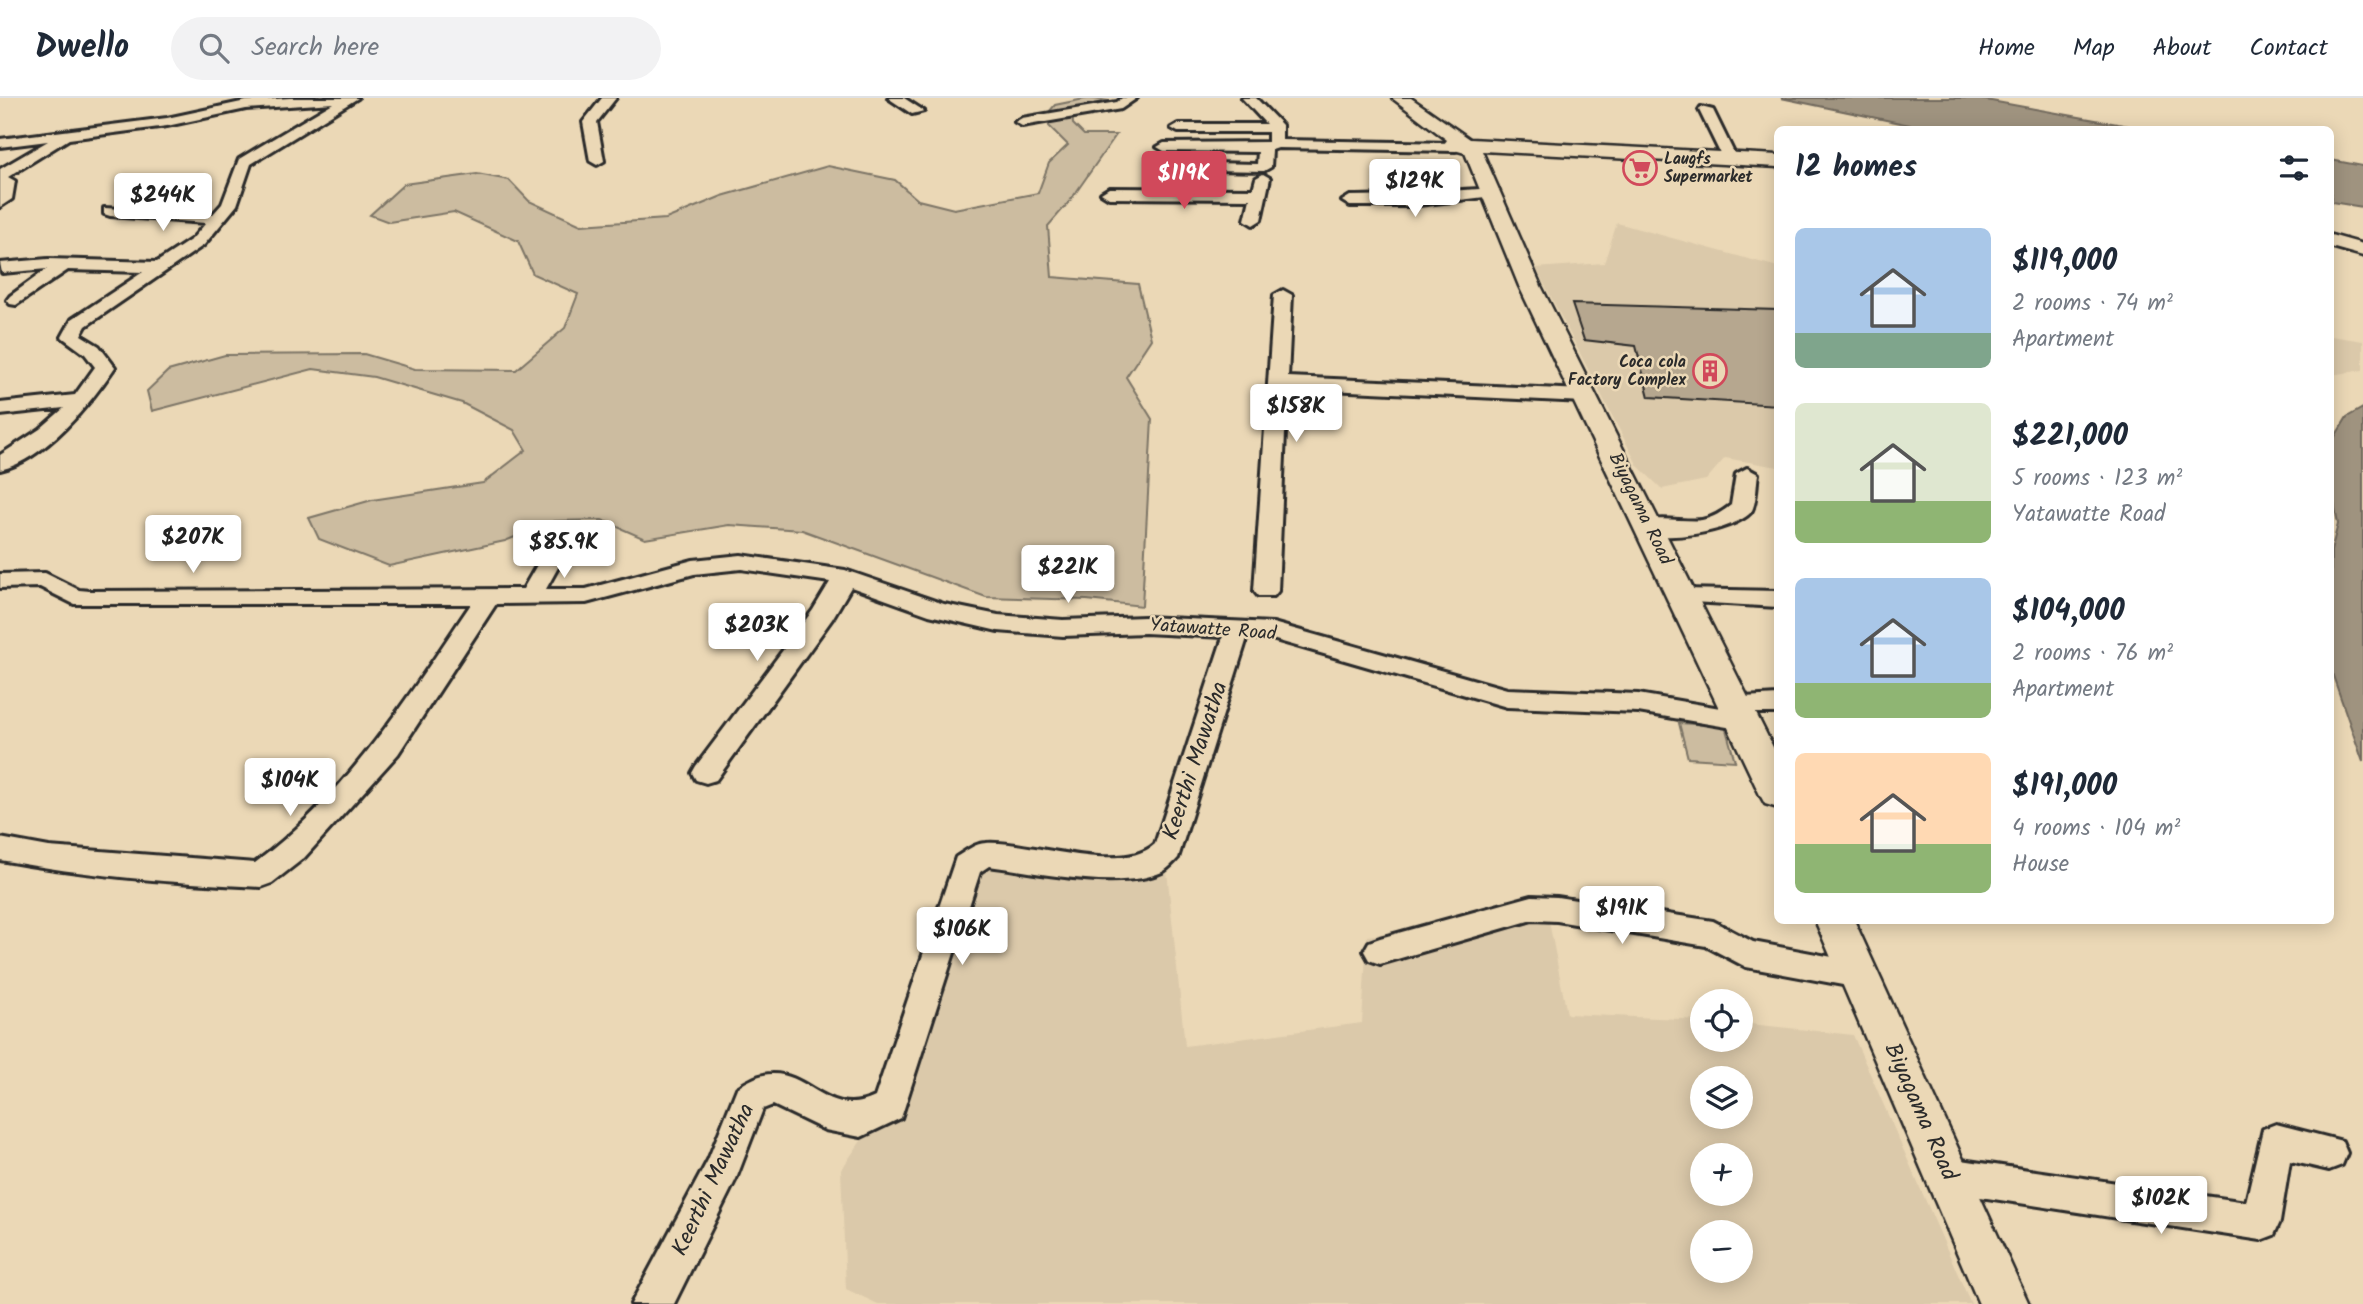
<!DOCTYPE html>
<meta charset="utf-8">
<style>
body{margin:0;font-family:Kalam,sans-serif;background:#f2f2f3;color:#1f2937;height:100vh;display:flex;flex-direction:column;font-size:26px;white-space:nowrap}
*{box-sizing:border-box;margin:0}
p{font-size:23px;color:#747a83}
.icon{flex:none;width:38px;height:38px;fill:none;stroke:currentColor;stroke-width:2;stroke-linecap:round;stroke-linejoin:round}
.map{position:relative;flex:1;overflow:hidden}
.side{position:absolute;left:1774px;top:28px;width:560px;height:798px;display:flex;flex-direction:column;background:#fff;border-radius:10px;box-shadow:0 4px 18px #0003}
.side>*{flex:none}
.fabs{position:absolute;left:1690px;top:891px;display:grid;gap:14px}
.fabs a{display:grid;place-items:center;width:63px;height:63px;border-radius:50%;background:#fff;box-shadow:0 4px 18px #0003;font-size:35px}
.price{position:absolute;translate:-50% -60px;padding:0 16px;border-radius:7px;background:#fff;color:#222;font-size:23px;line-height:46px;filter:drop-shadow(0 2px 4px #0008)}
.price::after{content:'';position:absolute;left:50%;top:42px;width:21px;height:16px;margin-left:-10px;background:inherit;clip-path:polygon(0 0,100% 0,50% 100%)}
.price.selected{background:#d1495b;color:#fff}
ul{padding:0;list-style:none}
li{display:flex;align-items:center;gap:21px;height:175px;padding:0 21px}
li span{display:grid;place-items:center;flex:none;width:196px;height:140px;border-radius:10px;color:#555}
li>.icon{margin-inline-start:auto}
span .icon{width:84px;height:84px;fill:#fffc;stroke-width:1}
li b{font-size:30px}
h2{display:flex;justify-content:space-between;align-items:center;height:84px;padding:0 21px;font-size:30px}
header{display:flex;align-items:center;gap:42px;box-sizing:border-box;height:98px;padding:0 35px;background:#fff;border-bottom:2px solid #e0e1e3}
header strong{font-size:33px}
nav{display:flex;gap:38px;margin-inline-start:auto;font-size:24px}
.search{width:490px;height:63px;background:#f2f2f3;display:flex;align-items:center;gap:18px;box-sizing:border-box;padding:0 24px;border-radius:38px;color:#747a83;font-size:26px}
.map>svg:first-child{display:block}
</style>
<header>
<strong>Dwello</strong>
<div class="search"><svg class="icon" aria-label="search" viewBox="0 0 24 24"><circle cx="10" cy="10" r="6"/><path d="M15 15l6 6"/></svg>Search here</div>
<nav><a>Home</a><a>Map</a><a>About</a><a>Contact</a></nav>
</header>
<div class="map">
<svg width="2363" height="1206" viewBox="0 0 2363 1206">
<rect width="100%" height="100%" fill="#ebd8b6"/>
<filter id="ink" filterUnits="userSpaceOnUse"><feTurbulence type="fractalNoise" baseFrequency=".0143" numOctaves="2"/><feDisplacementMap in="SourceGraphic" scale="14" xChannelSelector="R" yChannelSelector="G"/><feConvolveMatrix kernelMatrix="1 2 1 2 8 2 1 2 1" color-interpolation-filters="sRGB"/></filter>
<g filter="url(#ink)">
<!-- built -->
<path fill="#dbc9aa" fill-rule="evenodd" d="M 1617,125 L 1778,169 L 1778,369 L 1725,360 L 1706,382 L 1662,391 L 1638,368 L 1536,170 L 1604,165 Z
M 2331,238 L 2363,243 L 2363,272 L 2331,277 Z
M 966,748 L 1057,771 L 1167,773 L 1185,948 L 1362,925 L 1367,838 L 1518,818 L 1548,818 L 1567,916 L 1703,922 L 1703,942 L 1741,942 L 1741,925 L 1853,937 L 1971,1206 L 878,1206 L 846,1191 L 841,1072 L 904,980 L 914,921 ZM 1703,980 L 1741,980 L 1741,1018 L 1703,1018 ZM 1703,1057 L 1741,1057 L 1741,1096 L 1703,1096 ZM 1703,1134 L 1741,1134 L 1741,1172 L 1703,1172 Z"/>
<!-- green -->
<path fill="#ccbca0" stroke="#7c7466" stroke-width="2" d="M 1089,0 L 1115,4 L 1072,13 L 1073,26 L 1084,37 L 1116,37 L 1070,103 L 1048,128 L 1052,179 L 1138,186 L 1151,241 L 1126,279 L 1152,321 L 1142,508 L 1087,502 L 986,499 L 802,432 L 729,427 L 645,441 L 602,422 L 555,423 L 505,443 L 389,468 L 319,441 L 309,420 L 372,402 L 483,385 L 526,352 L 514,332 L 462,305 L 374,279 L 313,271 L 152,313 L 147,293 L 168,273 L 225,257 L 364,256 L 415,271 L 516,272 L 565,230 L 578,196 L 533,176 L 518,143 L 454,114 L 389,124 L 370,117 L 404,86 L 477,76 L 509,82 L 529,103 L 581,127 L 666,121 L 722,98 L 828,68 L 895,82 L 918,102 L 954,111 L 1038,95 L 1049,65 L 1068,47 L 1049,28 L 1048,15 L 1055,7 Z
M 1679,625 L 1725,628 L 1735,663 L 1688,660 Z"/>
<!-- water -->
<path fill="#9f937f" stroke="#71695d" stroke-width="2" d="M 1781,0 L 1975,0 L 2145,31 L 1929,31 Z
M 2331,62 L 2363,68 L 2363,109 L 2331,104 Z
M 2363,310 L 2363,664 L 2331,572 L 2331,453 L 2338,426 L 2331,389 L 2331,345 L 2347,319 Z"/>
<!-- building -->
<path fill="#b6a78f" stroke="#2b2b2b" stroke-width="2" d="M 1572,206 L 1778,212 L 1778,307 L 1649,299 L 1636,248 L 1584,242 Z"/>
<g fill="none" stroke-linecap="round" stroke-linejoin="round">
<!-- minor casing -->
<g stroke="#2b2b2b" stroke-width="6">
<path id="minor" d="M 290,0 L 358,0 L 251,66 L 237,107 L 204,147 L 86,228 L 81,237 L 99,248 L 115,269 C 90,306 46,361 0,372 L 0,357 L 40,331 L 64,310 L 0,317 L 0,305 L 75,297 L 95,269 L 85,256 L 62,239 L 72,221 L 143,174 L 68,172 L 16,207 L 10,206 L 7,202 L 10,198 L 47,171 L 2,175 L 0,165 L 48,161 L 157,164 L 192,141 L 206,125 L 110,118 L 104,116 L 104,110 L 213,116 L 222,106 L 239,61 L 333,5 L 246,11 L 167,28 L 69,41 L 8,79 L 15,83 L 12,101 L 0,109 L 0,71 L 48,43 L 0,49 L 0,41 L 167,20 L 246,3 Z
M 602,0 L 616,0 L 597,24 L 604,63 L 597,67 L 590,63 L 583,24 Z
M 888,0 L 904,0 L 924,13 L 912,16 Z
M 1122,0 L 1137,0 L 1121,11 L 1022,28 L 1015,24 L 1022,20 L 1117,4 Z
M 1242,0 L 1256,0 L 1282,27 L 1282,42 L 1456,45 L 1463,49 L 1456,53 L 1278,50 L 1272,52 L 1271,69 L 1264,73 L 1159,71 L 1157,68 L 1164,64 L 1257,66 L 1258,54 L 1164,53 L 1157,49 L 1164,45 L 1268,44 L 1268,34 L 1178,34 L 1171,30 L 1178,26 L 1266,26 Z
M 1701,9 L 1713,12 L 1737,61 L 1735,64 L 1725,64 L 1723,61 L 1699,12 Z
M 1263,76 L 1270,80 L 1261,122 L 1253,127 L 1245,122 L 1250,101 L 1109,100 L 1101,95 L 1109,90 L 1253,91 L 1256,80 Z
M 1480,91 L 1488,96 L 1485,99 L 1410,108 L 1350,108 L 1342,103 L 1350,98 C 1394,98 1436,93 1480,91 Z
M 1283,192 L 1292,197 L 1288,279 L 1584,292 L 1594,298 L 1584,304 L 1287,290 L 1278,493 L 1274,498 L 1258,498 L 1254,493 L 1274,197 Z
M 1747,370 L 1758,376 C 1756,386 1757,405 1751,414 C 1735,433 1652,449 1638,429 C 1648,415 1685,425 1702,422 C 1713,420 1722,414 1731,407 L 1736,376 Z
M 560,439 L 571,446 L 546,491 L 586,491 L 693,462 L 741,457 L 845,472 L 944,506 L 998,517 L 1063,522 L 1145,519 L 1273,525 L 1507,591 L 1638,596 L 1726,611 L 1723,606 L 1727,600 L 1778,597 L 1778,615 L 1749,615 L 1758,623 L 1754,630 L 1745,632 L 1638,614 L 1507,609 L 1272,541 L 1247,540 L 1178,760 C 1173,765 1168,771 1162,774 C 1121,793 1034,774 989,768 L 980,774 L 901,1020 L 861,1039 L 825,1032 L 773,1007 L 763,1011 L 736,1081 L 674,1206 L 631,1206 L 708,1062 L 737,990 C 748,983 759,976 772,976 C 810,975 829,1021 875,999 L 956,759 C 965,754 975,745 986,745 C 1029,742 1121,778 1155,746 L 1223,539 L 1145,535 L 1063,538 L 998,533 L 929,517 L 851,489 L 832,521 L 716,682 L 706,685 L 696,682 L 692,675 L 696,668 L 813,512 L 830,484 L 741,471 L 694,476 L 586,505 L 496,506 L 398,656 L 304,760 L 272,785 L 261,789 C 174,785 86,778 0,762 L 0,740 L 49,749 L 255,765 C 347,697 408,599 471,506 L 74,506 L 40,489 L 0,490 L 0,476 L 45,475 L 79,492 L 90,493 L 523,491 L 552,441 Z
M 1683,491 L 1778,493 L 1778,509 L 1675,503 L 1671,498 L 1675,493 Z
M 1532,798 L 1557,799 L 1713,823 L 1753,844 L 1859,864 L 1870,867 L 1875,877 L 1870,887 L 1859,890 L 1746,869 L 1706,848 L 1557,823 L 1532,822 L 1380,866 L 1369,862 L 1364,853 L 1369,844 L 1380,840 Z
M 2276,1026 L 2342,1043 L 2347,1055 L 2342,1067 L 2329,1072 L 2290,1063 L 2280,1124 L 2274,1137 L 2261,1142 L 1948,1094 L 1935,1089 L 1930,1077 L 1935,1065 L 1948,1060 L 2246,1104 L 2263,1031 Z"/>
</g>
<!-- major casing -->
<g stroke="#2b2b2b" stroke-width="5">
<path id="major" d="M 1392,0 L 1411,0 L 1470,41 L 1778,57 L 1778,69 L 1482,53 L 1541,188 L 1778,659 L 1778,710 L 1765,706 L 1760,697 L 1519,188 L 1465,55 L 1447,50 L 1444,46 L 1447,42 Z
M 2331,137 L 2363,146 L 2363,158 L 2331,149 Z
M 1815,822 L 1854,822 L 2029,1206 L 1979,1206 Z"/>
</g>
<!-- minor -->
<use href="#minor" fill="#ebd8b6" fill-rule="evenodd"/>
<!-- major -->
<use href="#major" fill="#ebd8b6" fill-rule="evenodd"/>
</g>
</g>
<!-- icons -->
<defs>
<g id="supermarket-ring" transform="scale(1.75)"><circle r="9.5" fill="#ebd8b6" stroke="#d1495b" stroke-width="1.5"/><path d="M-6-5.5h2.5l.6 2H6L4.5 2H-2.5L-4.4-4H-6ZM-1.5 3.2a1.3 1.3 0 1 0 .1 0ZM3 3.2a1.3 1.3 0 1 0 .1 0Z" fill="#d1495b"/></g>
<g id="building-ring" transform="scale(1.75)"><circle r="9.5" fill="#ebd8b6" stroke="#d1495b" stroke-width="1.5"/><path d="M-4-6H4V6H1V3H-1V6H-4ZM-2.5-4.3h1.7v1.8h-1.7ZM.8-4.3h1.7v1.8H.8ZM-2.5-1h1.7V.8h-1.7ZM.8-1h1.7V.8H.8Z" fill="#d1495b"/></g>
</defs>
<g fill-rule="evenodd">
<use href="#supermarket-ring" x="1640" y="70"/>
<use href="#building-ring" x="1710" y="273"/>
</g>
<g text-anchor="middle" dominant-baseline="central" stroke-width="5" stroke-linejoin="round" paint-order="stroke">
<!-- far-poi labels -->
<g font-size="16" font-weight="bold" fill="#2b2b2b" stroke="#ebd8b6" text-anchor="start">
<text x="1664" y="61">Laugfs<tspan x="1664" dy="18">Supermarket</tspan></text>
<text x="1686" y="264" text-anchor="end">Coca cola<tspan x="1686" dy="18">Factory Complex</tspan></text>
</g>
<!-- street labels -->
<g font-size="19" fill="#2b2b2b" stroke="#ebd8b6">
<text transform="translate(1640 411) rotate(64)">Biyagama Road</text>
<text transform="translate(1213 532) rotate(4)">Yatawatte Road</text>
</g>
<!-- near-street labels -->
<g font-size="23" fill="#2b2b2b" stroke="#ebd8b6">
<text transform="translate(1196 663) rotate(-72)">Keerthi Mawatha</text>
<text transform="translate(1920 1014) rotate(66)">Biyagama Road</text>
<text transform="translate(714 1082) rotate(-65)">Keerthi Mawatha</text>
</g>
</g>
</svg>
<div class="fabs">
<a><svg class="icon" aria-label="locate" viewBox="0 0 24 24"><circle cx="12" cy="12" r="6"/><path d="M12 2v4M12 18v4M2 12h4M18 12h4"/></svg></a>
<a><svg class="icon" aria-label="layers" viewBox="0 0 24 24"><path d="M12 4l9 5-9 5-9-5zM3 14l9 5 9-5"/></svg></a>
<a>+</a>
<a>−</a>
</div>
<b class="price selected" style="left:1184px;top:113px">$119K</b>
<b class="price" style="left:1415px;top:121px">$129K</b>
<b class="price" style="left:163px;top:135px">$244K</b>
<b class="price" style="left:1296px;top:346px">$158K</b>
<b class="price" style="left:193px;top:477px">$207K</b>
<b class="price" style="left:564px;top:482px">$85.9K</b>
<b class="price" style="left:1068px;top:507px">$221K</b>
<b class="price" style="left:757px;top:565px">$203K</b>
<b class="price" style="left:290px;top:720px">$104K</b>
<b class="price" style="left:1622px;top:848px">$191K</b>
<b class="price" style="left:962px;top:869px">$106K</b>
<b class="price" style="left:2161px;top:1138px">$102K</b>
<section class="side">
<h2>12 homes<svg class="icon" aria-label="filters" viewBox="0 0 24 24"><path d="M4 7h16M4 17h16"/><circle cx="9" cy="7" r="2"/><circle cx="15" cy="17" r="2"/></svg></h2>
<ul>
<li><span style="background:linear-gradient(#a9c7e8 75%,#7fa58c 0)"><svg class="icon" aria-label="home" viewBox="0 0 24 24"><path d="M3 11l9-7 9 7M6 9v11h12V9"/></svg></span><div><b>$119,000</b><p>2 rooms · 74 m²</p><p>Apartment</p></div></li>
<li><span style="background:linear-gradient(#dfe7d0 70%,#8fb573 0)"><svg class="icon" aria-label="home" viewBox="0 0 24 24"><path d="M3 11l9-7 9 7M6 9v11h12V9"/></svg></span><div><b>$221,000</b><p>5 rooms · 123 m²</p><p>Yatawatte Road</p></div></li>
<li><span style="background:linear-gradient(#a9c7e8 75%,#8fb573 0)"><svg class="icon" aria-label="home" viewBox="0 0 24 24"><path d="M3 11l9-7 9 7M6 9v11h12V9"/></svg></span><div><b>$104,000</b><p>2 rooms · 76 m²</p><p>Apartment</p></div></li>
<li><span style="background:linear-gradient(#ffd9b3 65%,#8fb573 0)"><svg class="icon" aria-label="home" viewBox="0 0 24 24"><path d="M3 11l9-7 9 7M6 9v11h12V9"/></svg></span><div><b>$191,000</b><p>4 rooms · 104 m²</p><p>House</p></div></li>
</ul>
</section>
</div>
